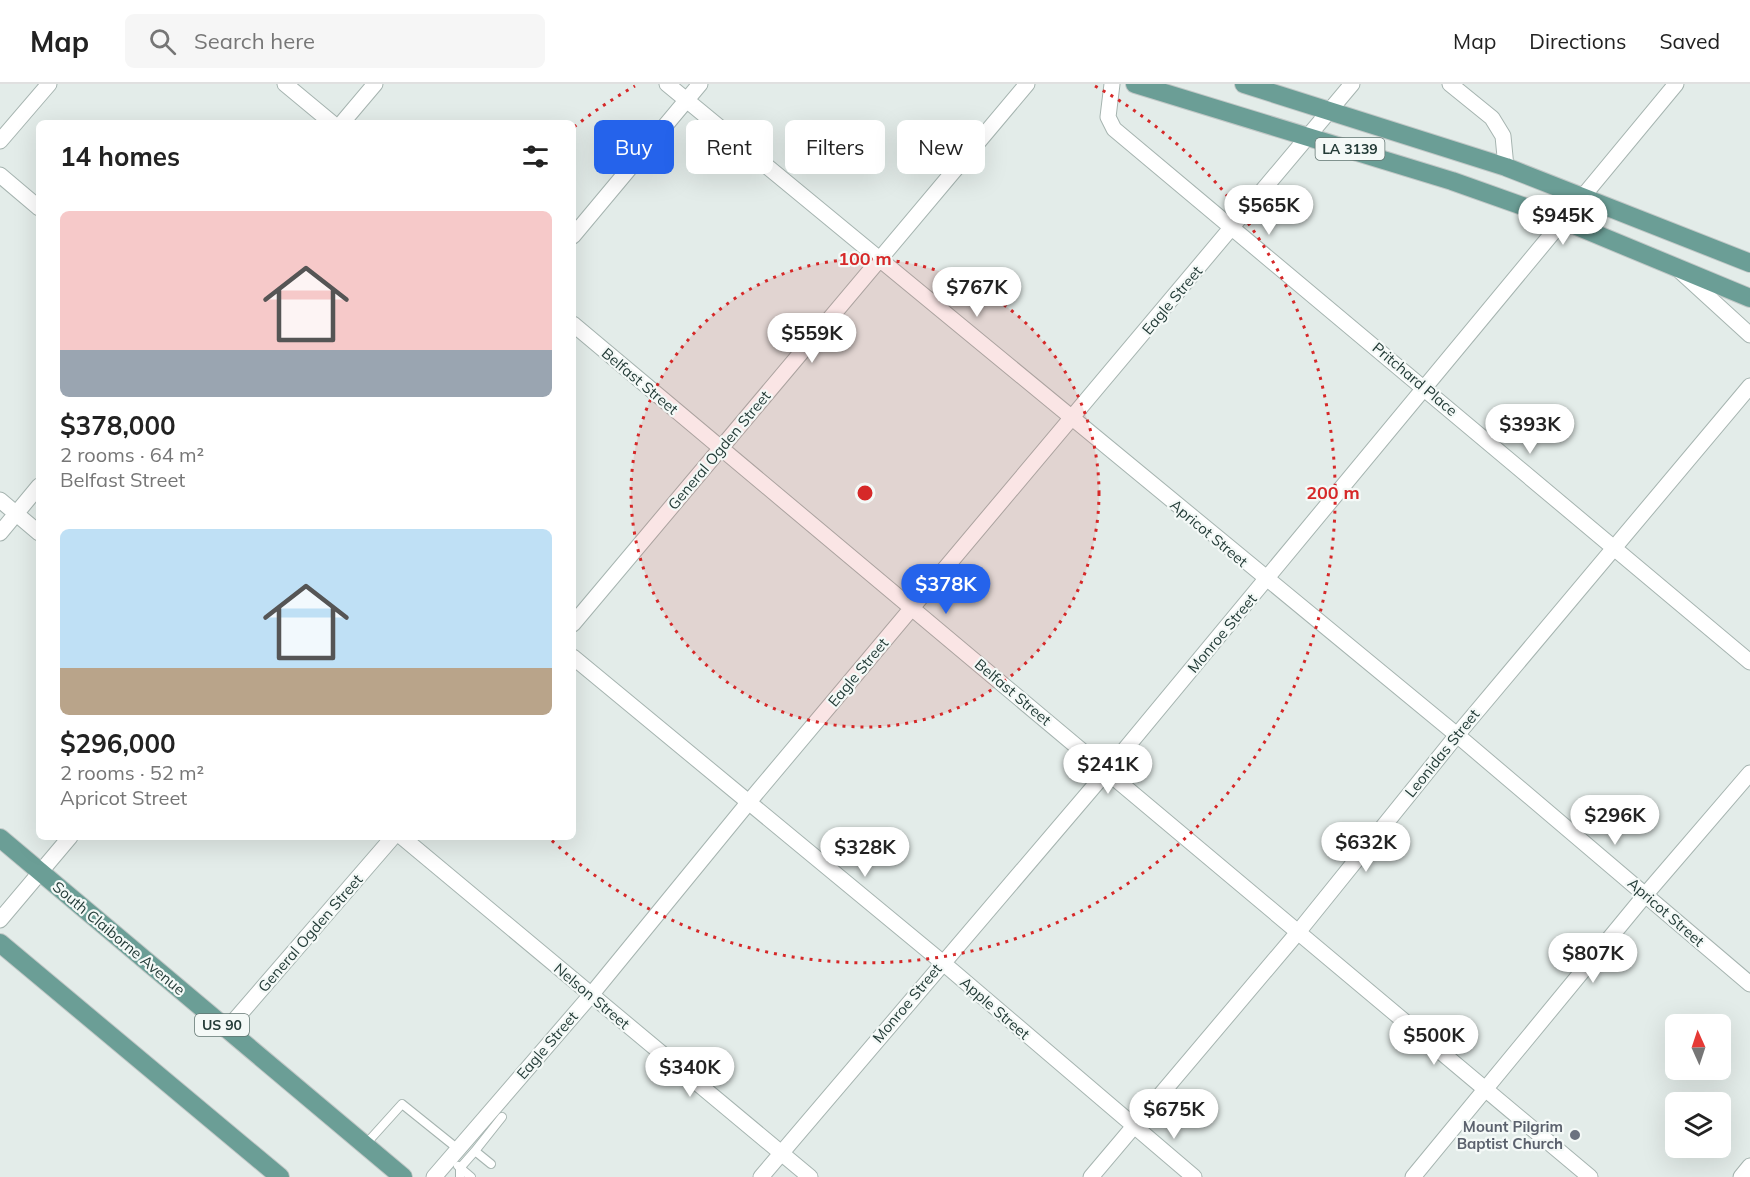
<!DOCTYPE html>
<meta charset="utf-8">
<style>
body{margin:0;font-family:Mulish,sans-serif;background:#f6f6f6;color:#222;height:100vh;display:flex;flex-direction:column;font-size:22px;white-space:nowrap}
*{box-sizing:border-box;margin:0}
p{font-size:20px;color:#767676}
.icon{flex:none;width:33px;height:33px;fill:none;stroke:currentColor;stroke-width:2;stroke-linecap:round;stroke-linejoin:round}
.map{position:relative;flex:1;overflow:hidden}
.drawer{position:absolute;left:36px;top:36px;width:540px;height:720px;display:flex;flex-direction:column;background:#fff;border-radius:9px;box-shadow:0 6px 24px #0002}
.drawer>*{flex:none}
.banner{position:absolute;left:594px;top:36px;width:570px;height:54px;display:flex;gap:12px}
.needle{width:39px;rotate:357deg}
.buttons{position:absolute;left:1665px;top:930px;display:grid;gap:12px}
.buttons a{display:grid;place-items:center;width:66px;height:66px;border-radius:9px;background:#fff;box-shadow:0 6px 24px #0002;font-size:30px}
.price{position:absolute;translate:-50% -51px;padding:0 14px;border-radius:21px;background:#fff;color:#222;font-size:20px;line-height:39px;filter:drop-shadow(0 2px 3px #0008)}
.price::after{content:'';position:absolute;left:50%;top:36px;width:18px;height:14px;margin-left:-9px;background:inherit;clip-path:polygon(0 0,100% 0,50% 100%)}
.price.selected{background:#2563eb;color:#fff}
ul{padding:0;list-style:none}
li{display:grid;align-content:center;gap:12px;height:318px;padding:0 24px}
li span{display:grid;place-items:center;height:186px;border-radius:9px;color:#555}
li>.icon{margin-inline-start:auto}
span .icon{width:108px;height:108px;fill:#fffc;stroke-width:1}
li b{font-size:26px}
h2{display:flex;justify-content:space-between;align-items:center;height:72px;padding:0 24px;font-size:26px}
.chip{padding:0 21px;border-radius:9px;background:#fff;box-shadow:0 6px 24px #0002;font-size:21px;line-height:54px}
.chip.selected{background:#2563eb;color:#fff}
header{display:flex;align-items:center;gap:36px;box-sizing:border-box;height:84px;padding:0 30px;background:#fff;border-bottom:2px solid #e0e0e0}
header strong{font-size:28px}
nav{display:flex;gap:33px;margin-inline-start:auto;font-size:21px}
.search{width:420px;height:54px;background:#f6f6f6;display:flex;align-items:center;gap:15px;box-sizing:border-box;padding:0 21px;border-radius:9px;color:#767676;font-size:22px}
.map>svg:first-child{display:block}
</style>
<header>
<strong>Map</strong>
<div class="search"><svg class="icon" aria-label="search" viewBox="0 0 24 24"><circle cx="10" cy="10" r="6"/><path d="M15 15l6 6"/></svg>Search here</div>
<nav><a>Map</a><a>Directions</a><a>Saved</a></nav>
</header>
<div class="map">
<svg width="1750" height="1093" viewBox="0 0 1750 1093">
<rect width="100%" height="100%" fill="#e3ece9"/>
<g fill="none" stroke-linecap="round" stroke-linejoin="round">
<!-- service casing -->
<g stroke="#a6b4b0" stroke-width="10">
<path id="service" d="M 365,1061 L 402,1020 L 458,1065
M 491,1080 L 475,1067 L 502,1033
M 458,1082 L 471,1093
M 460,1093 L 460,1084 L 475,1067"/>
</g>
<!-- minor casing -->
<g stroke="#a6b4b0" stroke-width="17">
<path id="minor" d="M 285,0 L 332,39
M 667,0 L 1457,651 L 1750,900
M 1112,0 L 1108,33 L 1114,45 L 1750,578
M 1450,0 L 1492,34 L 1503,52 L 1506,83
M 342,39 L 375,0
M 0,57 L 49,0
M 0,91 L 39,124
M 573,152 L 700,0
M 1681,188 L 1750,251
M 573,240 L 1590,1093
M 0,416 L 39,449
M 0,449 L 39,402
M 573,540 L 1027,0
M 573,573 L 942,878 L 1194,1093
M 402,753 L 810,1093
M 0,836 L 70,753
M 227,945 L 393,753
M 434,1093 L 591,911 L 748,719 L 1352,0
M 761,1093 L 1107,687 L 1676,0
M 1091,1093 L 1299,847 L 1457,651 L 1750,302
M 1413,1093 L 1646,810 L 1750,689
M 1741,1093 L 1750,1082"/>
</g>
<!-- primary casing -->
<g stroke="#c2c8c7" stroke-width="20">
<path id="primary" d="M 1135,0 L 1452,97 L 1562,136 L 1750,214
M 1244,0 L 1506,83 L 1750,179
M 0,754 L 403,1093
M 0,859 L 280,1093"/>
</g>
<!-- service -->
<use href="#service" stroke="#fff" stroke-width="8"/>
<!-- minor -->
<use href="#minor" stroke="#fff" stroke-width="15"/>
<!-- primary -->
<use href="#primary" stroke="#6b9e96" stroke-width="18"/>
</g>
<!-- distance rings -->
<circle cx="865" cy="409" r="234" fill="#d62828" fill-opacity=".12"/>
<g fill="none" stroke="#d62828" stroke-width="3" stroke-dasharray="3 6">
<circle cx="865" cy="409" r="234"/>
<path d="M574 43A468 468 0 0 1 635 2M1095 2A468 468 0 1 1 549 754"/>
</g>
<!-- markers -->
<circle fill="#6b7280" stroke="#f4f9f7" stroke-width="2" cx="1575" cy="1051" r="6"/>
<g text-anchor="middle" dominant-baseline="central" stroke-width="4.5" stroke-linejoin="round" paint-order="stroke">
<!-- shield labels -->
<g fill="#f4f9f7" stroke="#627571" stroke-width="1.5">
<rect x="1315.5" y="54" width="69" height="22" rx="4.5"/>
<rect x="195" y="930" width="54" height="22" rx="4.5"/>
</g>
<g font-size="14" font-weight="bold" fill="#243c38">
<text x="1350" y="65">LA 3139</text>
<text x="222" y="941">US 90</text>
</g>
<!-- street labels -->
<g font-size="15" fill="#243c38" stroke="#f4f9f7">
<text transform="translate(1172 216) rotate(-50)">Eagle Street</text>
<text transform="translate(1415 295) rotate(40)">Pritchard Place</text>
<text transform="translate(640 297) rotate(40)">Belfast Street</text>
<text transform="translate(719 366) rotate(-50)">General Ogden Street</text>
<text transform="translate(1209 449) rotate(40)">Apricot Street</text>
<text transform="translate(1222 549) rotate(-50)">Monroe Street</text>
<text transform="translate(858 588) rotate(-50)">Eagle Street</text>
<text transform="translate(1013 608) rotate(40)">Belfast Street</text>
<text transform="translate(1442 669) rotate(-51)">Leonidas Street</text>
<text transform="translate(1666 828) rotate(41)">Apricot Street</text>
<text transform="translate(310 849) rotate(-49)">General Ogden Street</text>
<text transform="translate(119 854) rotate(40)">South Claiborne Avenue</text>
<text transform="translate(592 912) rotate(40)">Nelson Street</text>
<text transform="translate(907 919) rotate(-50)">Monroe Street</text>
<text transform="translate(995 924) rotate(41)">Apple Street</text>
<text transform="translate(547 961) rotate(-49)">Eagle Street</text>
</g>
<!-- worship labels -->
<g font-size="15" font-weight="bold" fill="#5b616d" stroke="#f4f9f7" text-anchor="end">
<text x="1563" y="1042">Mount Pilgrim<tspan x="1563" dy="17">Baptist Church</tspan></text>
</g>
</g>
<circle cx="865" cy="409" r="9" fill="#d62828" stroke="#f4f9f7" stroke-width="3"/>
<g font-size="18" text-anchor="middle" font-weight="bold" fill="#d62828" stroke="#f4f9f7" stroke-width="4.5" stroke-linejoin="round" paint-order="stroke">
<text x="865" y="181">100 m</text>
<text x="1333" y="415">200 m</text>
</g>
</svg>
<div class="buttons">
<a><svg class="needle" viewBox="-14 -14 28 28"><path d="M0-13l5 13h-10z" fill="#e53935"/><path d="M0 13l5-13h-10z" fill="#767676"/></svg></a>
<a><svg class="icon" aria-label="layers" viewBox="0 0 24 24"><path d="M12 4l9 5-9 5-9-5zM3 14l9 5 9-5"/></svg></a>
</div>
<b class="price" style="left:1269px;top:152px">$565K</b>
<b class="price" style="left:1563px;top:162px">$945K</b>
<b class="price" style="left:977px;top:234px">$767K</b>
<b class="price" style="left:812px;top:280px">$559K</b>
<b class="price" style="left:1530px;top:371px">$393K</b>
<b class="price selected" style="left:946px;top:531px">$378K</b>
<b class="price" style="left:1108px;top:711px">$241K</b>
<b class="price" style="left:1615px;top:762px">$296K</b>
<b class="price" style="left:1366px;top:789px">$632K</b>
<b class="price" style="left:865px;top:794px">$328K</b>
<b class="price" style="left:1593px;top:900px">$807K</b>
<b class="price" style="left:1434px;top:982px">$500K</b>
<b class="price" style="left:690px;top:1014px">$340K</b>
<b class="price" style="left:1174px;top:1056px">$675K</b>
<div class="banner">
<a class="chip selected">Buy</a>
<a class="chip">Rent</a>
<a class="chip">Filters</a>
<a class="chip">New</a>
</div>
<section class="drawer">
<h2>14 homes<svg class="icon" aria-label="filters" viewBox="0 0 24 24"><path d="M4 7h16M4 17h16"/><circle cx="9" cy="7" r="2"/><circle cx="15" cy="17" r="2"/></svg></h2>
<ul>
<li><span style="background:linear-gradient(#f6c9c9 75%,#9aa5b1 0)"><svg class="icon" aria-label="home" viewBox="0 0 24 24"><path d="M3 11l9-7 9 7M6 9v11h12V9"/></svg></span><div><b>$378,000</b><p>2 rooms · 64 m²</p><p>Belfast Street</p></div></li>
<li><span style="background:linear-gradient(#bfe0f5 75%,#b9a48a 0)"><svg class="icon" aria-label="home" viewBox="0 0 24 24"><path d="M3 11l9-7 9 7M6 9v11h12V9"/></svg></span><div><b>$296,000</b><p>2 rooms · 52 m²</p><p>Apricot Street</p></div></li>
</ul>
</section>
</div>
